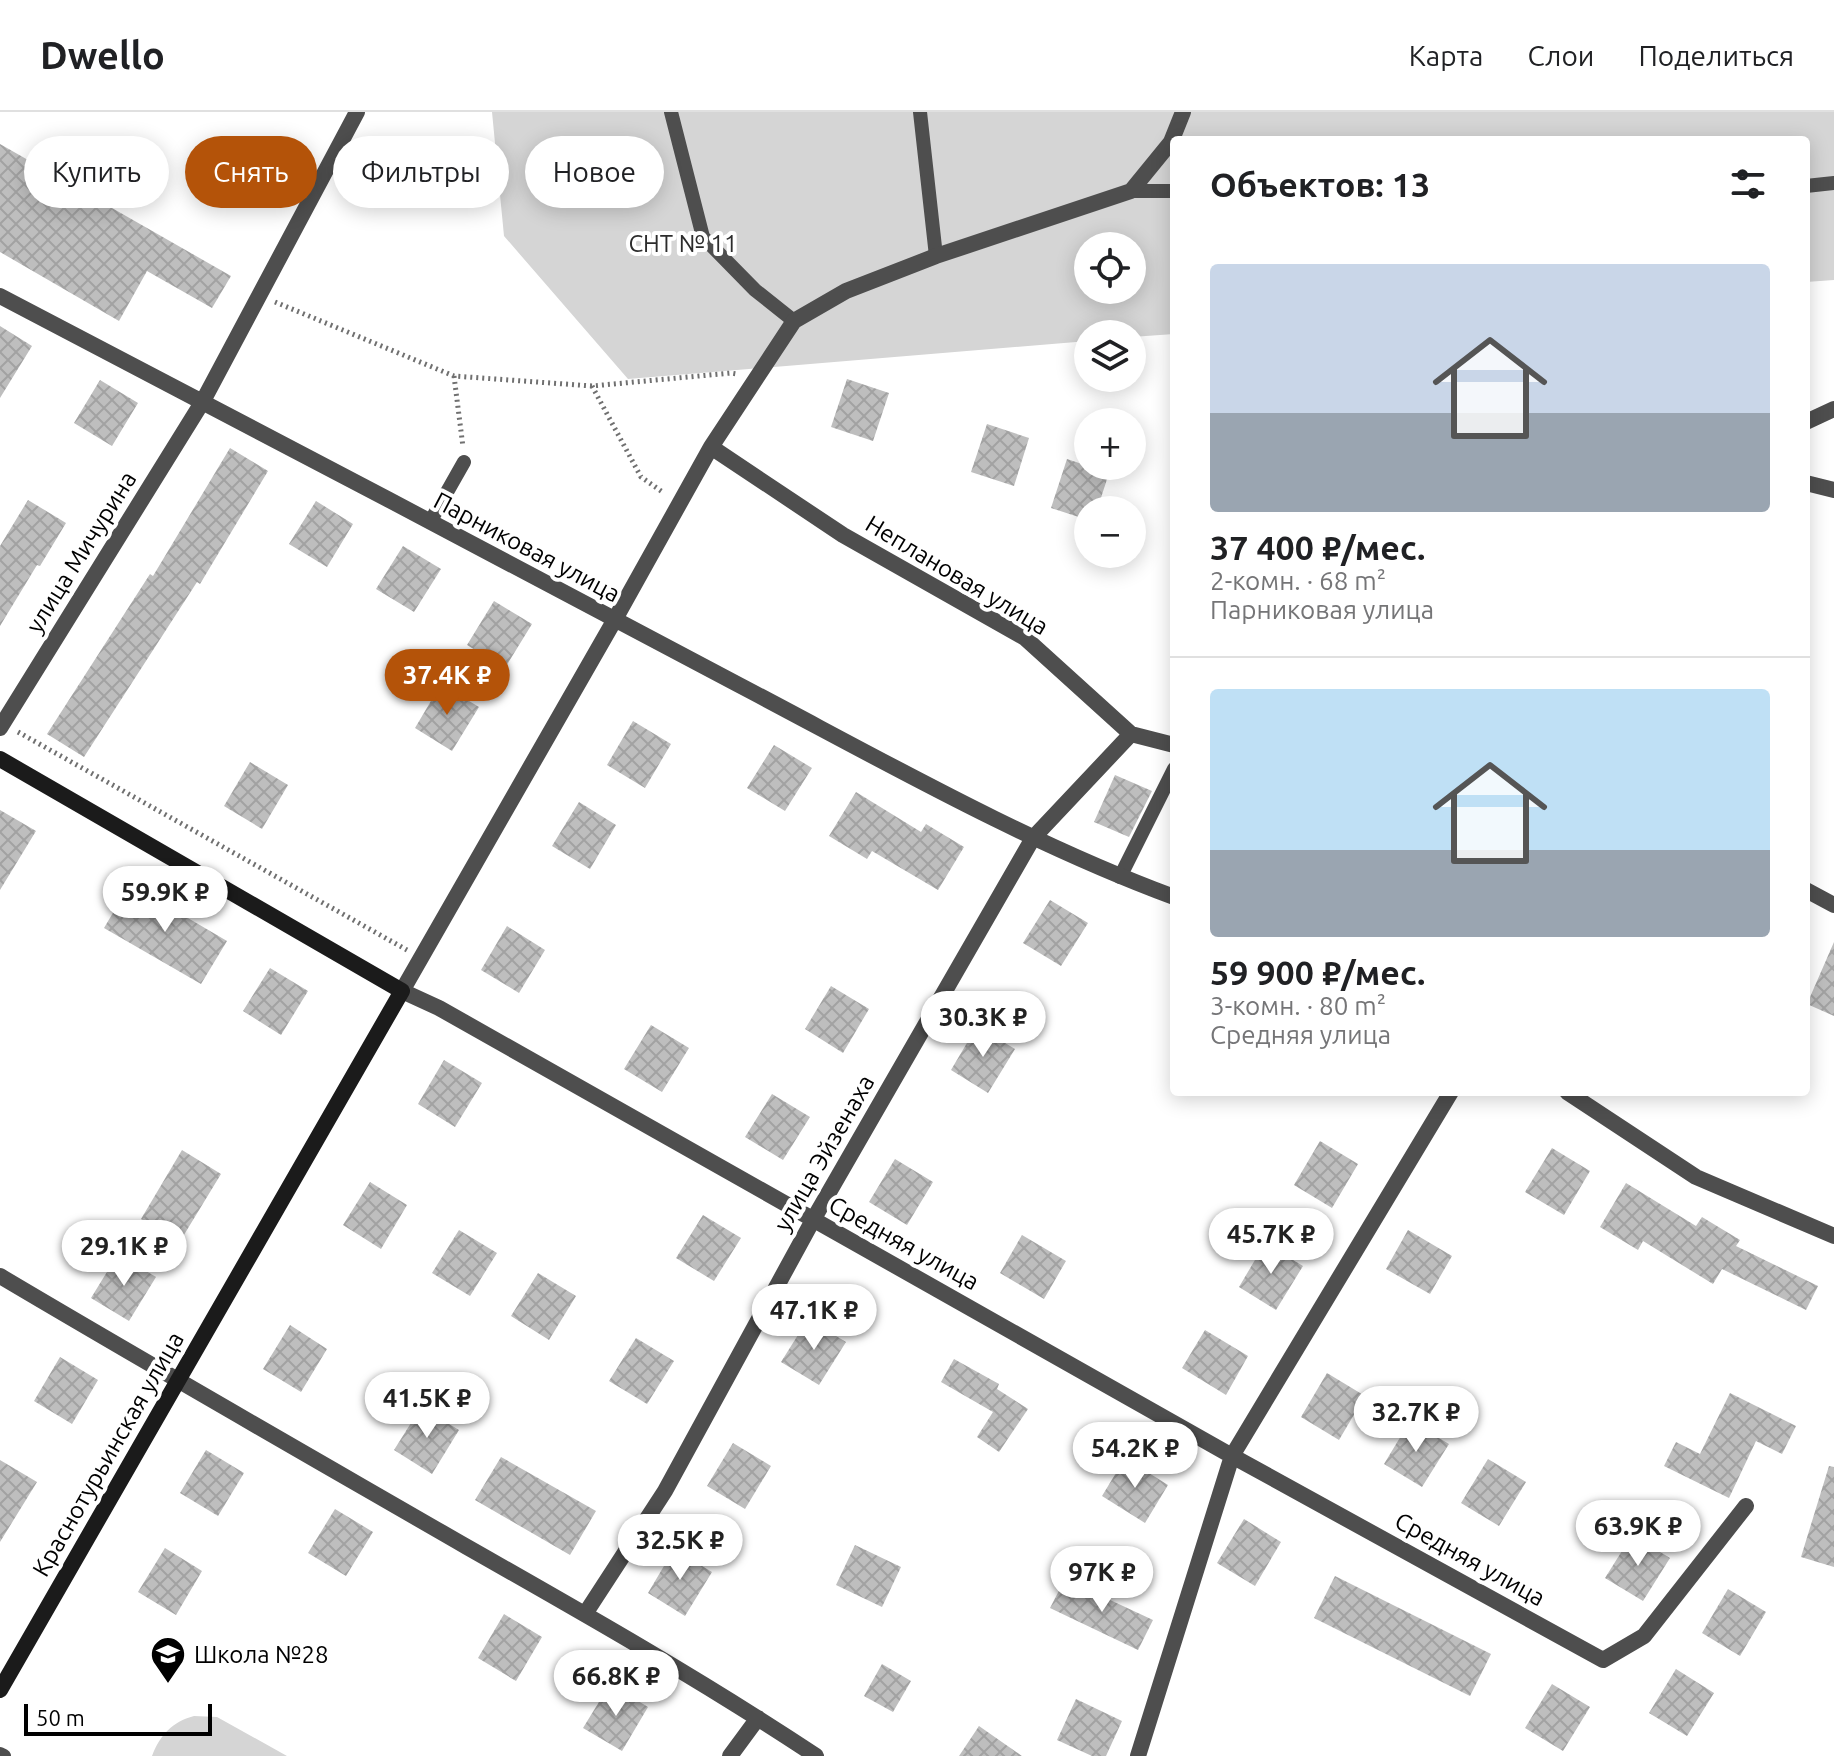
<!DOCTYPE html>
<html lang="ru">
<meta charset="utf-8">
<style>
body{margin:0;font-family:Ubuntu,sans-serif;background:#f6f6f6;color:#202124;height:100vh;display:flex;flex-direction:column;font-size:30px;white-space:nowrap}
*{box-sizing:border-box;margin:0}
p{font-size:26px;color:#757577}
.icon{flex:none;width:44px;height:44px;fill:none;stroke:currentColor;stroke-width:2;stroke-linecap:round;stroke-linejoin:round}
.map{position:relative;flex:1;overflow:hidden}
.drawer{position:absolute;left:1170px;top:24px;width:640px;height:960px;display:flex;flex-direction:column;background:#fff;border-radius:8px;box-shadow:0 4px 20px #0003}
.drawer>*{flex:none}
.guide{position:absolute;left:24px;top:24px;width:760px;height:72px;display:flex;gap:16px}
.controls{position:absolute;left:1074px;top:120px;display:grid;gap:16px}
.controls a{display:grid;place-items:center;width:72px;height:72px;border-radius:50%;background:#fff;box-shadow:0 4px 20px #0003;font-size:40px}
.scale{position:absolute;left:24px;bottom:20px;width:188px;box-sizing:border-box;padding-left:8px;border:4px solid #000;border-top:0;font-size:22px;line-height:28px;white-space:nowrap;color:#000;-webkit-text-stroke:6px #fff;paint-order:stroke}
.price{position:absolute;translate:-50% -68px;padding:0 18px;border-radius:28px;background:#fff;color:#222;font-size:26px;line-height:52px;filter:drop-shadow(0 2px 4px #0008)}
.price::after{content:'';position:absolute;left:50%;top:48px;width:24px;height:18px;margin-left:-12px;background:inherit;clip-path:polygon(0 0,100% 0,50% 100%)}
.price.current{background:#b45309;color:#fff}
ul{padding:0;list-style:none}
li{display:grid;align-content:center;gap:16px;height:424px;padding:0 40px}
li+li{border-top:2px solid #e0e0e0}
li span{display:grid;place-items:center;height:248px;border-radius:8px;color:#555}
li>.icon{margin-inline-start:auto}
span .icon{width:144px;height:144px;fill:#fffc;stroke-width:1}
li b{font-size:34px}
h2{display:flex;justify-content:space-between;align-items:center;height:96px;padding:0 40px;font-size:34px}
.chip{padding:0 28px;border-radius:36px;background:#fff;box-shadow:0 4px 20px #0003;font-size:28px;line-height:72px}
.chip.current{background:#b45309;color:#fff}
header{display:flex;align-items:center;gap:48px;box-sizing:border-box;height:112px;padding:0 40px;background:#fff;border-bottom:2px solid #e0e0e0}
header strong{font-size:38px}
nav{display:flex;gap:44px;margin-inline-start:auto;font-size:28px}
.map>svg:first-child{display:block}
</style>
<header>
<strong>Dwello</strong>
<nav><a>Карта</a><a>Слои</a><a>Поделиться</a></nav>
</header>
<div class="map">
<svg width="1834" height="1644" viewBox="0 0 1834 1644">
<defs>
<pattern id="building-cross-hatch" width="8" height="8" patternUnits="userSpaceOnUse" patternTransform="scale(2)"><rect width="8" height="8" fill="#bebebe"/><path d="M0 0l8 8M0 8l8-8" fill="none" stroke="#a2a2a2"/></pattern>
</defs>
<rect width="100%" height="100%" fill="#fff"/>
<!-- garden -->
<path fill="#d5d5d5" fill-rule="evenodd" d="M 492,0 L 1834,0 L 1834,168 L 1806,170 L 1806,28 L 1174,28 L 1174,222 L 1132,225 L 1132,222 L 1088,222 L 1088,229 L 628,267 L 504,124 ZM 1088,134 L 1132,134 L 1132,178 L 1088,178 Z
M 194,1604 L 217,1605 L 287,1644 L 152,1644 C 160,1623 172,1610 194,1604 Z"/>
<!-- building -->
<path fill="url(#building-cross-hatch)" d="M 0,32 L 231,164 L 212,196 L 147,159 L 119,209 L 0,140 Z
M 0,214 L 32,234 L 0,286 Z
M 847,267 L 889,281 L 873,329 L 831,315 Z
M 100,268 L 138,291 L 112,334 L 74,311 Z
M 987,312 L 1029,326 L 1014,374 L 971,360 Z
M 230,336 L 268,359 L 200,472 L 197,470 L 84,645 L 47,622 L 150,462 L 153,464 Z
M 1067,347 L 1109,361 L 1097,398 L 1088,398 L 1088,408 L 1051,396 Z
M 28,388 L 66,411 L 40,454 L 37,453 L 0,514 L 0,434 Z
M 316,389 L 353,412 L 327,455 L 289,432 Z
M 403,434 L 441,457 L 414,500 L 376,477 Z
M 494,489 L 532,512 L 505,556 L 467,533 Z
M 441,572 L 479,595 L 452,639 L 415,616 Z
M 633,609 L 671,632 L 645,676 L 607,653 Z
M 774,633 L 812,656 L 785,699 L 747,676 Z
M 250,650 L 288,673 L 262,717 L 224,694 Z
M 1115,663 L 1152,679 L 1129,725 L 1094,710 Z
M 856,680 L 921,720 L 926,712 L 964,735 L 938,778 L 872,739 L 867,747 L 829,724 Z
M 579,690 L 616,713 L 590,757 L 552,734 Z
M 0,698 L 36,719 L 0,778 Z
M 130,772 L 227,829 L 201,872 L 104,816 Z
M 1050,788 L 1088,811 L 1061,854 L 1023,831 Z
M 507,814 L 545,838 L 519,881 L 481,858 Z
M 1834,830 L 1834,904 L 1807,892 Z
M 270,856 L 308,879 L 281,923 L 243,899 Z
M 831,874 L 869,897 L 843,941 L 805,917 Z
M 651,913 L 689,936 L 662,980 L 624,957 Z
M 977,914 L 1015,937 L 988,981 L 951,958 Z
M 444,948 L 482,971 L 455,1015 L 418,992 Z
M 772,982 L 810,1005 L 783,1048 L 745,1025 Z
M 1320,1029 L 1358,1052 L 1332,1096 L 1294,1073 Z
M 1552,1036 L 1590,1059 L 1564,1103 L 1525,1080 Z
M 182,1038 L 221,1062 L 179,1131 L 141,1107 Z
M 895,1047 L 933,1070 L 907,1113 L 869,1090 Z
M 370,1070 L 407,1093 L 381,1137 L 343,1113 Z
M 1626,1071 L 1696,1114 L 1702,1105 L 1740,1128 L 1736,1134 L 1818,1174 L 1806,1198 L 1722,1157 L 1713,1172 L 1643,1129 L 1638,1138 L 1600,1115 Z
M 703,1103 L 741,1126 L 714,1169 L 676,1146 Z
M 459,1118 L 497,1141 L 470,1184 L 432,1161 Z
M 1408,1118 L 1452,1144 L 1430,1182 L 1386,1157 Z
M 1022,1123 L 1066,1149 L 1044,1187 L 1000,1161 Z
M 1265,1131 L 1303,1154 L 1276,1198 L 1239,1175 Z
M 118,1142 L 156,1165 L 129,1209 L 91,1186 Z
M 538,1161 L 576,1184 L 549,1228 L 511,1204 Z
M 808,1207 L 846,1230 L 819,1273 L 781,1250 Z
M 290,1213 L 327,1237 L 301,1280 L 263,1257 Z
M 1205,1218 L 1248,1244 L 1226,1283 L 1182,1256 Z
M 636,1226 L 674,1249 L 647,1292 L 609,1269 Z
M 60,1245 L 98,1268 L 72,1312 L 34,1289 Z
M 954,1247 L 999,1272 L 997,1277 L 1028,1297 L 999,1340 L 977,1325 L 993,1300 L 941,1270 Z
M 1327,1261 L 1365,1284 L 1339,1328 L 1301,1305 Z
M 1730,1281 L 1796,1314 L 1782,1342 L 1756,1329 L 1729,1386 L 1664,1354 L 1676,1330 L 1700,1342 Z
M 421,1295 L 459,1318 L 432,1362 L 394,1338 Z
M 1410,1309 L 1449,1332 L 1422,1375 L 1384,1352 Z
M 733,1331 L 771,1354 L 745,1397 L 707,1374 Z
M 206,1338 L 244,1361 L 218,1404 L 180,1381 Z
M 501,1345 L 596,1399 L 570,1443 L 475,1388 Z
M 1125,1346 L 1168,1373 L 1145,1411 L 1102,1384 Z
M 1488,1347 L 1526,1370 L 1499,1414 L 1461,1391 Z
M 0,1348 L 37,1370 L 0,1430 Z
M 1829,1354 L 1834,1355 L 1834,1455 L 1801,1445 Z
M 335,1397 L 373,1420 L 346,1464 L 308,1441 Z
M 1244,1407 L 1281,1430 L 1255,1474 L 1217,1451 Z
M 1632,1423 L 1670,1446 L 1643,1489 L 1605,1466 Z
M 855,1433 L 901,1455 L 882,1495 L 836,1473 Z
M 165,1436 L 202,1459 L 176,1503 L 138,1480 Z
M 674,1437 L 712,1460 L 685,1504 L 648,1481 Z
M 1335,1464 L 1491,1542 L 1470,1584 L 1314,1506 Z
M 1065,1467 L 1153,1508 L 1138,1538 L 1050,1496 Z
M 1728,1477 L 1766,1500 L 1740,1544 L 1702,1521 Z
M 504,1502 L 542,1525 L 516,1569 L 478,1546 Z
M 882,1552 L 911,1569 L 893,1600 L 864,1584 Z
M 1676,1557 L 1714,1581 L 1687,1624 L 1649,1601 Z
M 610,1572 L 648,1595 L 622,1639 L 583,1616 Z
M 1552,1572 L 1590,1595 L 1563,1639 L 1525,1616 Z
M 1076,1587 L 1122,1609 L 1106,1644 L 1092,1644 L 1057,1628 Z
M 979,1614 L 1022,1644 L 959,1644 Z"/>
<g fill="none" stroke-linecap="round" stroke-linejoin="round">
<!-- path -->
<path stroke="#707070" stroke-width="5" stroke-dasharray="2 4" stroke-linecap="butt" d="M 275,190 L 454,264 L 592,274 L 731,261 L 737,262
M 454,264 L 463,335
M 592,274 L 641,365 L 664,381
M 18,620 L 407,838"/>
<!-- service -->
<path stroke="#4e4e4e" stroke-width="14" d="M 671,0 L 703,125 L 755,178 L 794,209
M 920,0 L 936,144
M 1806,74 L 1834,71
M 1131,79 L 1174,79
M 430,410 L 464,350
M 1120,765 L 1174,657
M 0,1642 L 4,1644"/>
<!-- minor -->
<path stroke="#4e4e4e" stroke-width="16" d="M 1183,0 L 1171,30 L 1131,79 L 936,144 L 846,179 L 794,209 L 711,335 L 614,509 L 402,879 L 439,896 L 1232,1344 L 1603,1548 L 1644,1524 L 1746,1394
M 0,184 C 247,312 493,443 739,573 C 882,648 1023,729 1174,785
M 1806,310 L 1834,297
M 711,335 L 843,423 L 1025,526 L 1131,622 L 1174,633
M 1806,371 L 1834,378
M 0,616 L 203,289 L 357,0
M 1806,778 L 1834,793
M 1567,980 L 1696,1065 L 1834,1124
M 0,1164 C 155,1256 311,1345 467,1435 C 585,1502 703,1569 816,1644
M 585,1502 L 665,1379 L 813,1108 L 1033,726 L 1131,622
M 730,1644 L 758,1606
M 1138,1644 L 1232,1344 L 1451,980"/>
<!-- secondary -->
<path stroke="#1b1b1b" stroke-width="16" d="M 0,647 L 402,879 L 0,1578"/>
</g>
<!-- icons -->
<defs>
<g id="school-pin" transform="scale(1.8)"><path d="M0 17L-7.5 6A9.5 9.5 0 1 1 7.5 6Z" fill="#000" stroke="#fff"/><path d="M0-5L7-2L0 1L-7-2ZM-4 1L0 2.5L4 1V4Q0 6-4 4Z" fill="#fff"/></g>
</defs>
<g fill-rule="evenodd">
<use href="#school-pin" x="168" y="1542"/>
</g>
<g text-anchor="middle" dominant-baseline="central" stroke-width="8" stroke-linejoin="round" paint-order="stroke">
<!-- park labels -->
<g font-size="24" fill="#2c2c2c" stroke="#fff">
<text x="683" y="131">СНТ № 11</text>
</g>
<!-- street labels -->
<g font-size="24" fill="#000" stroke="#fff">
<text transform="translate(527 435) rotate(28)">Парниковая улица</text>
<text transform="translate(81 440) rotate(-58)">улица Мичурина</text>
<text transform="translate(957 463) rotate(31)">Неплановая улица</text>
<text transform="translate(824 1041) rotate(-60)">улица Эйзенаха</text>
<text transform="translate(904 1131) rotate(29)">Средняя улица</text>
<text transform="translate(108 1342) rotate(-60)">Краснотурьинская улица</text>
<text transform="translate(1470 1447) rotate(29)">Средняя улица</text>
</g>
<!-- poi labels -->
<g font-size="24" fill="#000" stroke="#fff" text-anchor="start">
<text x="194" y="1542">Школа №28</text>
</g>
</g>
</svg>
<div class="controls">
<a><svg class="icon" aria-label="locate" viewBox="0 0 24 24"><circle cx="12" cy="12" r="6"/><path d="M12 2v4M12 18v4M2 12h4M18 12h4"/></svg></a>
<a><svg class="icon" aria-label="layers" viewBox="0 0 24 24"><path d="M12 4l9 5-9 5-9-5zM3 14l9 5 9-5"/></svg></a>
<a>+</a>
<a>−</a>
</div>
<div class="scale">50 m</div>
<b class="price current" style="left:447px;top:605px">37.4K ₽</b>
<b class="price" style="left:165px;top:822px">59.9K ₽</b>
<b class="price" style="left:983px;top:947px">30.3K ₽</b>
<b class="price" style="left:1271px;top:1164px">45.7K ₽</b>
<b class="price" style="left:124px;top:1176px">29.1K ₽</b>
<b class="price" style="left:814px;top:1240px">47.1K ₽</b>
<b class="price" style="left:427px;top:1328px">41.5K ₽</b>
<b class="price" style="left:1416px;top:1342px">32.7K ₽</b>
<b class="price" style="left:1135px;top:1378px">54.2K ₽</b>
<b class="price" style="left:1638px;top:1456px">63.9K ₽</b>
<b class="price" style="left:680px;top:1470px">32.5K ₽</b>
<b class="price" style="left:1102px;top:1502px">97K ₽</b>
<b class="price" style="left:616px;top:1606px">66.8K ₽</b>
<div class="guide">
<a class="chip">Купить</a>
<a class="chip current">Снять</a>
<a class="chip">Фильтры</a>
<a class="chip">Новое</a>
</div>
<section class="drawer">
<h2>Объектов: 13<svg class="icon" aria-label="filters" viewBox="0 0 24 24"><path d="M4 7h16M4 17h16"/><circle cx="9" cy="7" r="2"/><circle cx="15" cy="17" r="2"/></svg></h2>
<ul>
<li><span style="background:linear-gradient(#c9d6e8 60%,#9aa5b1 0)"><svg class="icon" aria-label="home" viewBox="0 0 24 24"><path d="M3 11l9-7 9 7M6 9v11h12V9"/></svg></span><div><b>37 400 ₽/мес.</b><p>2-комн. · 68 m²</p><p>Парниковая улица</p></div></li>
<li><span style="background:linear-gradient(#bfe0f5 65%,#9aa5b1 0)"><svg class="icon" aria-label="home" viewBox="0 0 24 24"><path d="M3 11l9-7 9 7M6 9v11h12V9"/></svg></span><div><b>59 900 ₽/мес.</b><p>3-комн. · 80 m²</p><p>Средняя улица</p></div></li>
</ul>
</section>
</div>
